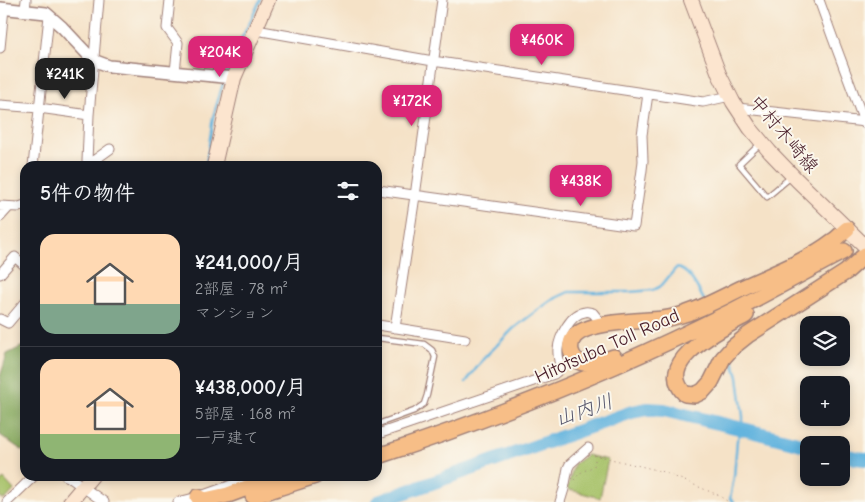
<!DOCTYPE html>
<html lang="ja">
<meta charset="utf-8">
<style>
body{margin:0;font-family:"Comic Neue","Klee One",sans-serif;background:#20242c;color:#f1f3f6;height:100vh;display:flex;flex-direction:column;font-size:19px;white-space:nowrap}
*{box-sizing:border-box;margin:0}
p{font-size:16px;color:#9ea1a6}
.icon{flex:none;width:28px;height:28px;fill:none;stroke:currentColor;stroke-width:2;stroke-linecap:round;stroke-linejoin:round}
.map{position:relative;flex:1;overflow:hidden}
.drawer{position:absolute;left:20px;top:161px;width:362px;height:320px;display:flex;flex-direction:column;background:#171b24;border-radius:15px;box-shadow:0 2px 8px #0003}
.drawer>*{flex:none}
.controls{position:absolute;left:800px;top:316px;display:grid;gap:10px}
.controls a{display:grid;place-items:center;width:50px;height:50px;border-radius:10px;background:#171b24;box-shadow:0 2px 8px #0003;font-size:25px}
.price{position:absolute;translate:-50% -42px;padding:0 11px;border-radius:10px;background:#db2777;color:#fff;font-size:16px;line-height:32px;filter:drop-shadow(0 1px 2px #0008)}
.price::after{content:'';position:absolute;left:50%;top:30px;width:15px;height:11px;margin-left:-8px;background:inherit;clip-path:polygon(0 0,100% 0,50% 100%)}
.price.active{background:#222;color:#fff}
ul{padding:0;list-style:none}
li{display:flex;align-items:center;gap:15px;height:125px;padding:0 20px}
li+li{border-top:1px solid #363941}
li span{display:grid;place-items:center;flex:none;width:140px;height:100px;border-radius:15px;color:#555}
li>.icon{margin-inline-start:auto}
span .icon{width:60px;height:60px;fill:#fffc;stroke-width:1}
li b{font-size:21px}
h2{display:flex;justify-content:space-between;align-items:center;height:60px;padding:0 20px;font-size:21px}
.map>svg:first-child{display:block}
</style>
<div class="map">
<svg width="865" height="502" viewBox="0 0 865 502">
<rect width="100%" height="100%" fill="#fbf7ec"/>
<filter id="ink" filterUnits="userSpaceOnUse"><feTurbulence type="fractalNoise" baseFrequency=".02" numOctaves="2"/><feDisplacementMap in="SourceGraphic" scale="10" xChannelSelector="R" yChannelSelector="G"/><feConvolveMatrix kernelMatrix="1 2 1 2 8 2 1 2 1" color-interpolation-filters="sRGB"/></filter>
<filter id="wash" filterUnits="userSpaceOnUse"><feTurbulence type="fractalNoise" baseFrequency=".0096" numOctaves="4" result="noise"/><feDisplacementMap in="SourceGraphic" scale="20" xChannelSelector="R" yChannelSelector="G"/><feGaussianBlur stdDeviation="1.12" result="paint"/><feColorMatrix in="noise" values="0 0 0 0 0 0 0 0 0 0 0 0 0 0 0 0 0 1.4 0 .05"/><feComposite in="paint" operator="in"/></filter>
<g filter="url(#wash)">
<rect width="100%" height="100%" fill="#f5e2c7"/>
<!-- green -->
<path fill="#a6c167" stroke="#787049" d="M 587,455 L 608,460 L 600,498 L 567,489 L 574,464 Z
M 4,479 L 14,490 L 6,499 L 3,499 L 0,497 L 0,482 Z"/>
<!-- forest -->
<path fill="#84a75c" stroke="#676344" d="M 25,345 L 25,450 L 23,451 L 0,435 L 0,377 L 7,354 Z"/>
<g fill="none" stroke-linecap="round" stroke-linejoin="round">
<!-- stream -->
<path stroke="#64b4de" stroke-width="2.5" d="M 226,75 C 234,48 250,25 260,0
M 206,166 L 213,117 L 224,80
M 732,358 L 738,377 L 743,416 L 743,429 L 737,440 L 734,477 L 730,499 L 734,502
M 466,382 L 484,358 L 514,328 L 535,312 L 552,300 L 569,292 L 630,292 L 653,290 L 661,286 L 676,268 C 689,269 698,289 704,300
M 79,481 L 82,476"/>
<!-- river -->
<path stroke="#64b4de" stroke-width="14" d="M 841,454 L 856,458 L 865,459
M 378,502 L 632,412 L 647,409 L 664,410 L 743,429 L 809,446"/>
</g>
</g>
<g filter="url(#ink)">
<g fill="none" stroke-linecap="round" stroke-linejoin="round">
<!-- service casing -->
<g stroke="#a08079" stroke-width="7">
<path id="service" d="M 761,143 L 739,164 L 767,197 L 792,176
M 378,338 L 424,344 L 432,350 L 435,357 L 427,395 L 424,404 L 414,411 L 378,424"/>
</g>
<!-- minor casing -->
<g stroke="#a08079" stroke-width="11">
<path id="minor" d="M 99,0 L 89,115 L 87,161 L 89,164 L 110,149
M 170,0 L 167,28 L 178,43 L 175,72
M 819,0 L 832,36 L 865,124
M 25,10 L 26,0
M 256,30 L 433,61 L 703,102 L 730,96
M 0,48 L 4,8
M 0,105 L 39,108 L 89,115
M 737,108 L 865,122
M 33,166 L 49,16
M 378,190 L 634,226 L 642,170 L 643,161 L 642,135 L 648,94
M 0,206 L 19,207 L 25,205
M 0,217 L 9,207
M 0,274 L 15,257 L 25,266
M 0,319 L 8,323 L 25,303
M 378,325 L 465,339
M 395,328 L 415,196 L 442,0
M 378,434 L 554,374 L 560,369 C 560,362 557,355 558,349 C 559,337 571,313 585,312 C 587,311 590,312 593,313 L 597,318 L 599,325
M 66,476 L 69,477 L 104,502
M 7,502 L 34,476
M 178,502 L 198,497 L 257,476
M 560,502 L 564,489 L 568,468 L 570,464 L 588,448"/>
</g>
<!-- tertiary casing -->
<g stroke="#a08079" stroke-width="14">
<path id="tertiary" d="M 0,8 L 46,13 L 62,27 L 93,60 L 109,66 L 234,78"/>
</g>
<!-- secondary casing -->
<g stroke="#a08079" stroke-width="16">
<path id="secondary" d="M 691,0 L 719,74 L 733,102 L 750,128 L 770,152 L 797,180 L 865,246
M 214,166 L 234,78 L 268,0
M 70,502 L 92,476"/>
</g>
<!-- primary casing -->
<g stroke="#a08079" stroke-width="18">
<path id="primary" d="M 746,315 C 724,328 652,361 685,394 L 695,395 L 703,391 L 711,382 L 723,358 L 733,347 L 748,335 L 846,272 L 865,255
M 614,357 C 601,362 576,371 571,351 C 570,346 571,341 574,337 C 587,321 642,321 663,319 C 692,315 718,299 744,287 C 774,273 807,261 833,241 C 838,238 842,233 847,229
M 378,456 C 496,417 612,371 724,315 C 764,295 804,272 844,251
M 253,496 L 315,476
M 198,497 L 205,500 L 228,495 L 279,476"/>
</g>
<!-- path -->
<path stroke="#a08079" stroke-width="1" stroke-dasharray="1 4" stroke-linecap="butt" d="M 594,455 L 661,471 L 718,495 L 727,501
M 574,480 L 580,473 L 594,466 L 596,455"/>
<!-- service -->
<use href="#service" stroke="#fff" stroke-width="4.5"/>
<!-- minor -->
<use href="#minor" stroke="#fff" stroke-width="9"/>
<!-- tertiary -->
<use href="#tertiary" stroke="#fff" stroke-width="11"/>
<!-- secondary -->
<use href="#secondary" stroke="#fce5cf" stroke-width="14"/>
<!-- primary -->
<use href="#primary" stroke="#f7be87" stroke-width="15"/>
</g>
</g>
<g text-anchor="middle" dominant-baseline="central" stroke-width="4" stroke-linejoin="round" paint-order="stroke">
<!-- street labels -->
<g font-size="19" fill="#4a1f2b" stroke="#fbf7ec">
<text transform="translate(784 134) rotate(50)">中村木崎線</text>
<text transform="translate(607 346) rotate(-24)">Hitotsuba Toll Road</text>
</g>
<!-- water labels -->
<g font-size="20" font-style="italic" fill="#53536a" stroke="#fbf7ec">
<text transform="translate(584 410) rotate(-19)">山内川</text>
</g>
</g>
</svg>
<div class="controls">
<a><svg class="icon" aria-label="layers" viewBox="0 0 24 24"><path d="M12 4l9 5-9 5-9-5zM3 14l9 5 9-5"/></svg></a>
<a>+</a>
<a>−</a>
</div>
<b class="price" style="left:542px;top:66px">¥460K</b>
<b class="price" style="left:220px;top:78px">¥204K</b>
<b class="price active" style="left:65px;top:100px">¥241K</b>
<b class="price" style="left:412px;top:127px">¥172K</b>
<b class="price" style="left:581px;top:207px">¥438K</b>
<section class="drawer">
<h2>5件の物件<svg class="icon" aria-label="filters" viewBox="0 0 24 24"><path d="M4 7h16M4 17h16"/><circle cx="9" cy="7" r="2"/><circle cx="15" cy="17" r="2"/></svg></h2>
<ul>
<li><span style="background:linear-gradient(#ffd9b3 70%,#7fa58c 0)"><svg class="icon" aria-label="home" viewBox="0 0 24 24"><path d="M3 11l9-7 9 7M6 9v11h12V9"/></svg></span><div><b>¥241,000/月</b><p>2部屋 · 78 m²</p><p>マンション</p></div></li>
<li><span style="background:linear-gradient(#ffd9b3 75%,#8fb573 0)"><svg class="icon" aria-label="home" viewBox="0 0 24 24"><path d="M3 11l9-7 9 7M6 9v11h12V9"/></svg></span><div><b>¥438,000/月</b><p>5部屋 · 168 m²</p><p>一戸建て</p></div></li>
</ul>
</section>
</div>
